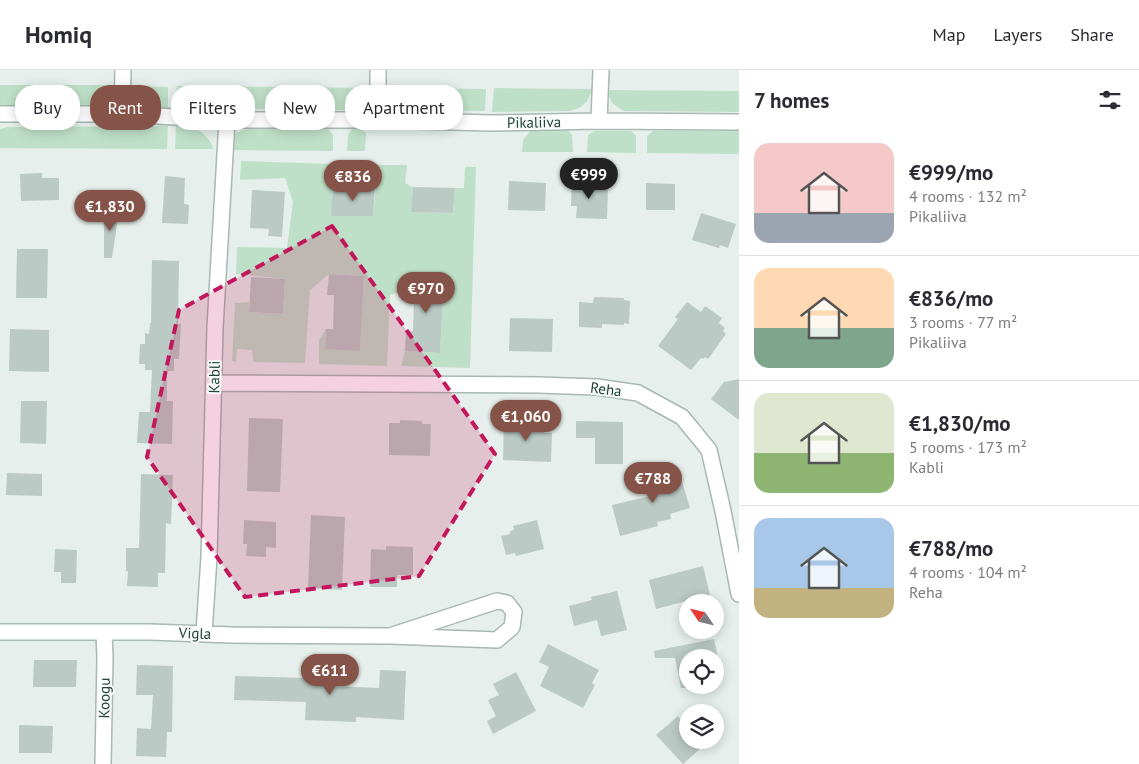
<!DOCTYPE html>
<meta charset="utf-8">
<style>
body{margin:0;font-family:"PT Sans",sans-serif;background:#f7f7f7;color:#2b2b33;height:100vh;display:flex;flex-direction:column;font-size:19px;white-space:nowrap}
*{box-sizing:border-box;margin:0}
p{font-size:16px;color:#7c7c81}
.icon{flex:none;width:28px;height:28px;fill:none;stroke:currentColor;stroke-width:2;stroke-linecap:round;stroke-linejoin:round}
.map{position:relative;flex:1;overflow:hidden}
.side{display:flex;flex-direction:column;background:#fff;width:400px}
.side>*{flex:none}
.hud{position:absolute;left:15px;top:15px;width:475px;height:45px;display:flex;gap:10px}
.needle{width:32px;rotate:305deg}
.buttons{position:absolute;left:679px;top:524px;display:grid;gap:10px}
.buttons a{display:grid;place-items:center;width:45px;height:45px;border-radius:50%;background:#fff;box-shadow:0 2px 12px #0003;font-size:25px}
.price{position:absolute;translate:-50% -42px;padding:0 11px;border-radius:18px;background:#855347;color:#fff;font-size:16px;line-height:32px;filter:drop-shadow(0 1px 2px #0008)}
.price::after{content:'';position:absolute;left:50%;top:30px;width:15px;height:11px;margin-left:-8px;background:inherit;clip-path:polygon(0 0,100% 0,50% 100%)}
.price.on{background:#222;color:#fff}
ul{padding:0;list-style:none}
li{display:flex;align-items:center;gap:15px;height:125px;padding:0 15px}
li+li{border-top:1px solid #e1e1e2}
li span{display:grid;place-items:center;flex:none;width:140px;height:100px;border-radius:15px;color:#555}
li>.icon{margin-inline-start:auto}
span .icon{width:60px;height:60px;fill:#fffc;stroke-width:1}
li b{font-size:21px}
h2{display:flex;justify-content:space-between;align-items:center;height:60px;padding:0 15px;font-size:21px}
.pill{padding:0 18px;border-radius:20px;background:#fff;box-shadow:0 2px 12px #0003;font-size:18px;line-height:45px}
.pill.on{background:#855347;color:#fff}
header{display:flex;align-items:center;gap:30px;box-sizing:border-box;height:70px;padding:0 25px;background:#fff;border-bottom:1px solid #e1e1e2}
header strong{font-size:24px}
nav{display:flex;gap:28px;margin-inline-start:auto;font-size:18px}
main{display:flex;flex:1;min-height:0}
.map>svg:first-child{display:block}
</style>
<header>
<strong>Homiq</strong>
<nav><a>Map</a><a>Layers</a><a>Share</a></nav>
</header>
<main>
<div class="map">
<svg width="739" height="694" viewBox="0 0 739 694">
<rect width="100%" height="100%" fill="#e6efeb"/>
<!-- green -->
<path fill="#bfe0c8" d="M 0,15 L 118,15 L 112,27 L 98,36 L 0,36 Z
M 130,16 L 168,17 L 168,39 C 146,38 138,37 130,16 Z
M 177,16 L 370,18 C 364,31 358,35 345,40 L 175,38 Z
M 382,18 L 486,19 L 485,41 L 405,40 C 392,37 386,31 382,18 Z
M 494,18 L 592,19 C 589,32 583,38 569,41 L 492,42 Z
M 606,20 L 739,21 L 739,42 L 624,41 L 612,33 Z
M 168,56 L 167,79 L 0,78 L 0,59 L 8,57 Z
M 176,56 C 197,58 204,59 214,79 L 175,79 Z
M 252,58 L 327,58 L 333,65 L 333,81 L 228,80 C 234,63 235,62 252,58 Z
M 352,59 L 361,59 L 366,63 L 365,81 L 347,81 L 348,65 Z
M 532,59 L 568,60 L 572,65 L 573,82 L 522,82 L 523,70 Z
M 595,61 L 631,61 L 636,66 L 636,83 L 587,82 L 588,65 Z
M 653,61 L 739,61 L 739,84 L 647,83 L 647,66 Z
M 241,91 L 333,94 L 332,146 L 373,146 L 378,95 L 407,95 L 405,113 L 413,117 L 411,142 L 453,143 L 455,118 L 464,118 L 465,97 L 476,97 L 470,298 L 401,296 L 405,281 L 440,283 L 444,208 L 390,225 L 387,296 L 319,294 L 319,270 L 326,259 L 325,279 L 360,280 L 364,206 L 329,204 L 310,220 L 305,293 L 253,292 L 252,280 L 237,279 L 236,292 L 232,291 L 235,233 L 249,232 L 249,242 L 283,244 L 285,209 L 236,204 L 237,177 L 287,178 L 293,132 L 285,108 L 240,110 Z"/>
<!-- building -->
<path fill="#bbcac4" d="M 42,103 L 42,108 L 59,108 L 59,130 L 21,131 L 20,104 Z
M 165,106 L 185,108 L 184,134 L 189,135 L 188,154 L 162,153 Z
M 572,108 L 586,108 L 586,117 L 608,118 L 607,149 L 576,148 L 577,136 L 571,136 Z
M 509,111 L 546,113 L 545,141 L 508,140 Z
M 646,113 L 675,114 L 675,140 L 646,140 Z
M 333,117 L 375,119 L 373,146 L 331,146 Z
M 413,117 L 455,118 L 453,143 L 411,142 Z
M 252,120 L 285,122 L 282,167 L 268,166 L 269,159 L 250,158 Z
M 104,140 L 119,142 L 112,188 L 104,188 Z
M 701,143 L 736,154 L 728,178 L 720,175 L 719,178 L 692,170 Z
M 17,179 L 48,179 L 47,228 L 16,228 Z
M 152,190 L 179,191 L 178,254 L 181,254 L 179,289 L 174,289 L 174,301 L 167,301 L 167,331 L 173,331 L 172,374 L 137,373 L 139,342 L 150,342 L 152,300 L 145,300 L 145,294 L 139,294 L 140,274 L 145,274 L 145,263 L 149,264 L 150,253 L 151,253 Z
M 329,204 L 364,206 L 360,281 L 325,279 L 326,259 L 333,259 L 334,225 L 327,225 Z
M 408,206 L 444,208 L 440,283 L 405,281 L 406,261 L 413,261 L 414,228 L 407,227 Z
M 251,207 L 285,209 L 283,244 L 249,242 Z
M 594,227 L 624,228 L 624,230 L 630,231 L 629,254 L 624,253 L 624,255 L 602,254 L 602,258 L 579,257 L 579,232 L 593,233 Z
M 687,232 L 701,242 L 705,236 L 722,248 L 719,253 L 725,258 L 723,261 L 726,264 L 708,289 L 705,287 L 703,289 L 701,288 L 691,300 L 658,276 L 678,249 L 675,247 Z
M 510,248 L 553,249 L 552,282 L 509,281 Z
M 10,259 L 49,260 L 49,302 L 9,301 Z
M 739,309 L 739,350 L 711,329 L 724,312 Z
M 21,331 L 47,331 L 46,374 L 20,373 Z
M 249,348 L 283,349 L 280,422 L 247,421 Z
M 400,350 L 422,351 L 422,354 L 431,354 L 430,386 L 389,385 L 389,353 L 400,353 Z
M 504,350 L 529,351 L 529,355 L 544,355 L 544,363 L 552,363 L 551,392 L 503,390 Z
M 576,351 L 623,352 L 623,394 L 595,394 L 595,368 L 576,368 Z
M 678,398 L 690,438 L 670,444 L 671,449 L 657,452 L 658,456 L 620,466 L 612,435 L 654,425 L 649,405 Z
M 7,403 L 42,404 L 42,426 L 6,425 Z
M 141,404 L 173,405 L 171,454 L 166,453 L 165,503 L 158,503 L 158,517 L 127,516 L 128,501 L 126,501 L 126,478 L 139,478 Z
M 311,445 L 345,447 L 342,520 L 308,518 Z
M 244,450 L 276,452 L 276,478 L 266,477 L 266,487 L 246,486 L 247,474 L 243,474 Z
M 537,450 L 544,479 L 516,486 L 515,483 L 506,485 L 501,466 L 510,464 L 510,461 L 514,460 L 513,456 Z
M 386,476 L 413,477 L 413,505 L 397,505 L 397,517 L 370,517 L 371,479 L 386,480 Z
M 55,479 L 77,480 L 76,513 L 61,513 L 61,502 L 54,502 Z
M 703,496 L 710,525 L 656,539 L 649,510 Z
M 617,521 L 627,560 L 601,566 L 597,550 L 574,556 L 569,536 L 592,530 L 591,527 Z
M 714,569 L 718,588 L 688,588 L 688,618 L 681,618 L 675,588 L 655,588 L 654,581 Z
M 548,574 L 599,600 L 592,613 L 595,615 L 583,638 L 540,616 L 549,597 L 539,592 Z
M 34,590 L 77,590 L 76,617 L 33,617 Z
M 137,595 L 173,596 L 172,662 L 167,662 L 166,687 L 136,686 L 137,658 L 151,659 L 153,625 L 136,625 Z
M 307,599 L 329,600 L 329,616 L 379,618 L 380,600 L 406,601 L 404,650 L 356,647 L 356,652 L 305,650 L 306,632 L 234,630 L 235,606 L 307,608 Z
M 516,602 L 536,641 L 493,664 L 487,651 L 496,646 L 488,630 L 499,625 L 493,614 Z
M 678,646 L 688,658 L 688,670 L 710,670 L 683,694 L 656,665 Z
M 19,655 L 53,656 L 52,683 L 19,683 Z"/>
<g fill="none" stroke-linecap="round" stroke-linejoin="round">
<!-- street casing -->
<g stroke="#a8b8b2" stroke-width="18">
<path id="street" d="M 0,44 L 122,44 L 227,50 L 378,50 L 490,53 L 599,51 L 739,52
M 122,44 L 123,0
M 378,50 L 378,0
M 599,51 L 601,0
M 214,313 L 538,315 L 597,317 L 638,323 L 682,347 L 709,380 L 723,441 L 739,524
M 0,562 L 150,562 L 232,565 L 390,566 L 497,570 L 512,557 L 514,542 L 507,533 L 497,531 L 390,566
M 204,563 L 209,487 L 215,258 L 227,50
M 103,694 L 105,588 L 104,563"/>
</g>
<!-- street -->
<use href="#street" stroke="#fff" stroke-width="15"/>
</g>
<!-- marked area -->
<path fill="#c2185b" fill-opacity="0.2" stroke="#c2185b" stroke-width="4" stroke-dasharray="10 6" stroke-linejoin="round" d="M 332,156 L 495,384 L 419,506 L 245,527 L 147,387 L 179,240 Z"/>
<g text-anchor="middle" dominant-baseline="central" stroke-width="4" stroke-linejoin="round" paint-order="stroke">
<!-- street labels -->
<g font-size="15" fill="#24423a" stroke="#f7fbf9">
<text transform="translate(534 52) rotate(-1)">Pikaliiva</text>
<text transform="translate(214 307) rotate(-89)">Kabli</text>
<text transform="translate(606 319) rotate(7)">Reha</text>
<text transform="translate(195 563) rotate(2)">Vigla</text>
<text transform="translate(104 628) rotate(-89)">Koogu</text>
</g>
</g>
</svg>
<div class="buttons">
<a><svg class="needle" viewBox="-14 -14 28 28"><path d="M0-13l5 13h-10z" fill="#e53935"/><path d="M0 13l5-13h-10z" fill="#7c7c81"/></svg></a>
<a><svg class="icon" aria-label="locate" viewBox="0 0 24 24"><circle cx="12" cy="12" r="6"/><path d="M12 2v4M12 18v4M2 12h4M18 12h4"/></svg></a>
<a><svg class="icon" aria-label="layers" viewBox="0 0 24 24"><path d="M12 4l9 5-9 5-9-5zM3 14l9 5 9-5"/></svg></a>
</div>
<b class="price on" style="left:589px;top:130px">€999</b>
<b class="price" style="left:353px;top:132px">€836</b>
<b class="price" style="left:110px;top:162px">€1,830</b>
<b class="price" style="left:426px;top:244px">€970</b>
<b class="price" style="left:526px;top:372px">€1,060</b>
<b class="price" style="left:653px;top:434px">€788</b>
<b class="price" style="left:330px;top:626px">€611</b>
<div class="hud">
<a class="pill">Buy</a>
<a class="pill on">Rent</a>
<a class="pill">Filters</a>
<a class="pill">New</a>
<a class="pill">Apartment</a>
</div>
</div>
<section class="side">
<h2>7 homes<svg class="icon" aria-label="filters" viewBox="0 0 24 24"><path d="M4 7h16M4 17h16"/><circle cx="9" cy="7" r="2"/><circle cx="15" cy="17" r="2"/></svg></h2>
<ul>
<li><span style="background:linear-gradient(#f6c9c9 70%,#9aa5b1 0)"><svg class="icon" aria-label="home" viewBox="0 0 24 24"><path d="M3 11l9-7 9 7M6 9v11h12V9"/></svg></span><div><b>€999/mo</b><p>4 rooms · 132 m²</p><p>Pikaliiva</p></div></li>
<li><span style="background:linear-gradient(#ffd9b3 60%,#7fa58c 0)"><svg class="icon" aria-label="home" viewBox="0 0 24 24"><path d="M3 11l9-7 9 7M6 9v11h12V9"/></svg></span><div><b>€836/mo</b><p>3 rooms · 77 m²</p><p>Pikaliiva</p></div></li>
<li><span style="background:linear-gradient(#dfe7d0 60%,#8fb573 0)"><svg class="icon" aria-label="home" viewBox="0 0 24 24"><path d="M3 11l9-7 9 7M6 9v11h12V9"/></svg></span><div><b>€1,830/mo</b><p>5 rooms · 173 m²</p><p>Kabli</p></div></li>
<li><span style="background:linear-gradient(#a9c7e8 70%,#c2b280 0)"><svg class="icon" aria-label="home" viewBox="0 0 24 24"><path d="M3 11l9-7 9 7M6 9v11h12V9"/></svg></span><div><b>€788/mo</b><p>4 rooms · 104 m²</p><p>Reha</p></div></li>
</ul>
</section>
</main>
